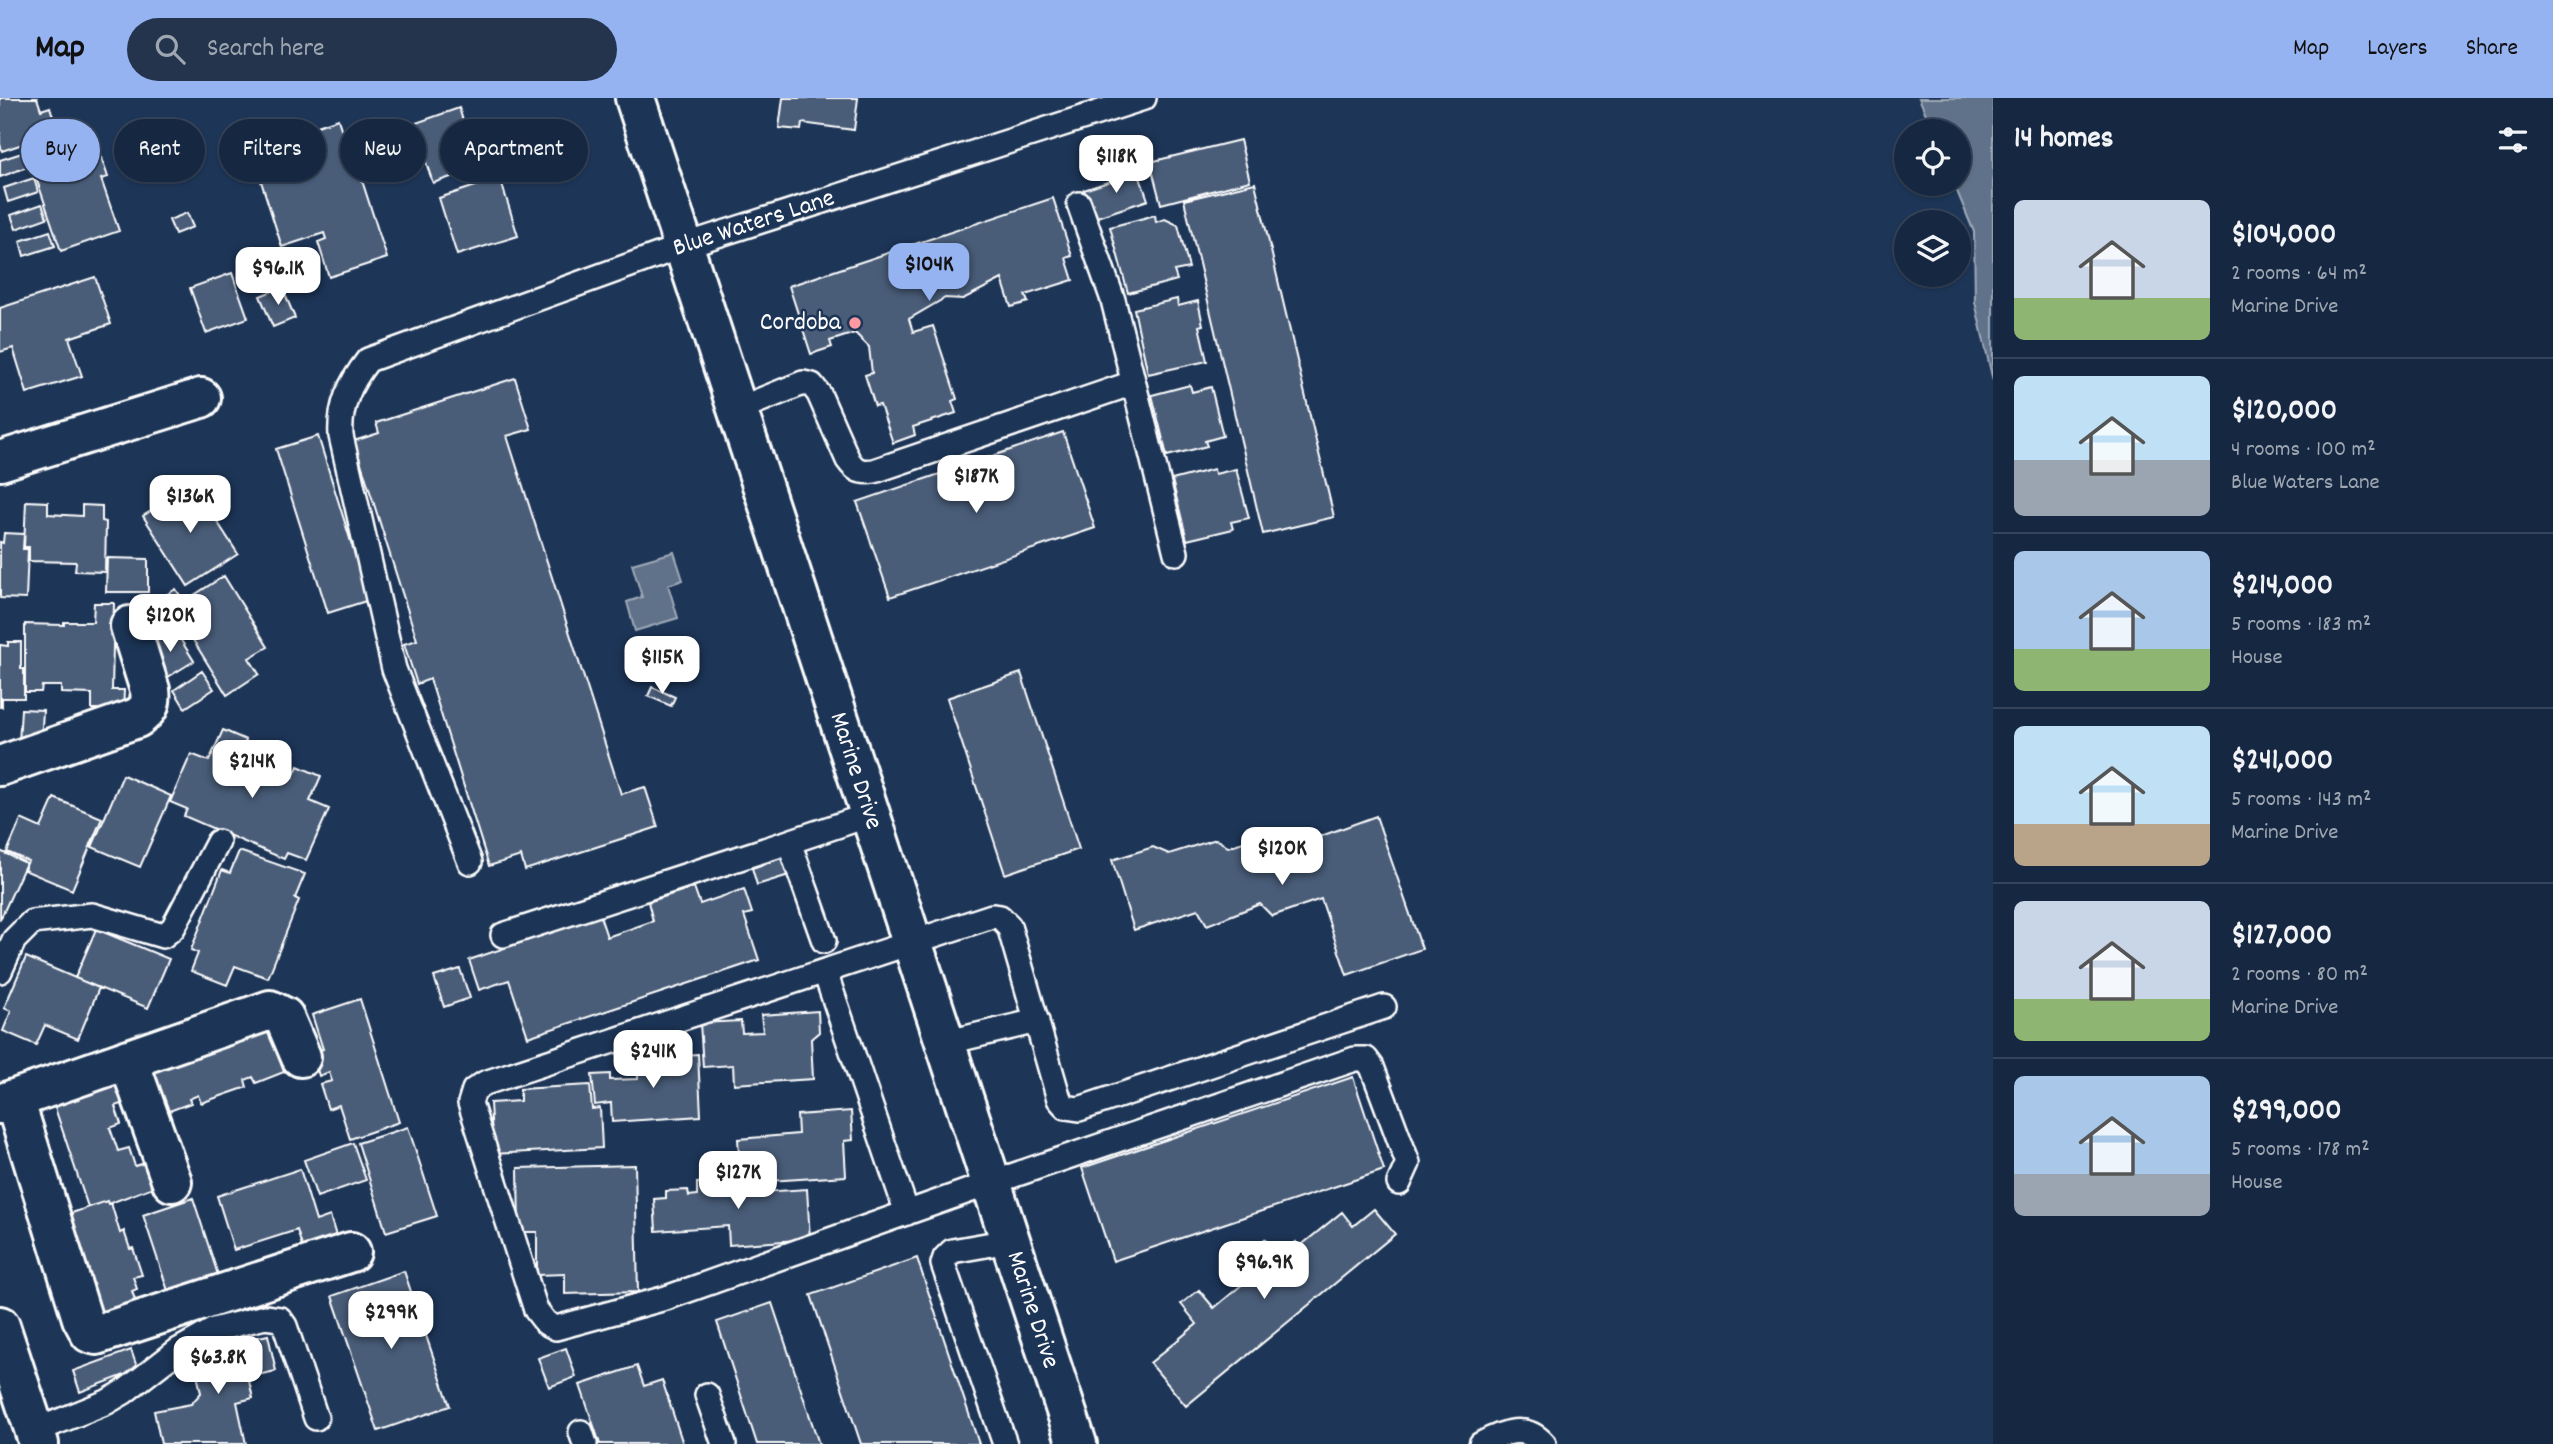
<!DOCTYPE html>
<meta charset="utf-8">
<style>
body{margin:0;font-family:Dekko,sans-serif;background:#23344c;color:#f1f3f6;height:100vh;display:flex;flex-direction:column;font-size:26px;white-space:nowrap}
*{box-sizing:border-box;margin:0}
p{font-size:23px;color:#9ea6b1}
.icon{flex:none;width:38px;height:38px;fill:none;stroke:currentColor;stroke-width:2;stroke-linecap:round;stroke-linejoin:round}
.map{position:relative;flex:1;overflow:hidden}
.sheet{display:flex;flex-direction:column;background:#162841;width:560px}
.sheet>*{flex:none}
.top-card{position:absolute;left:21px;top:21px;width:665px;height:63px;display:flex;gap:14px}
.tools{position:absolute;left:1894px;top:21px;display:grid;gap:14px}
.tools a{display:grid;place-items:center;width:77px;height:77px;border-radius:50%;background:#162841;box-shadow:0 2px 5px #0004,0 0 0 2px #35445a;font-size:35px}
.price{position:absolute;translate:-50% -60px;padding:0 16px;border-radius:14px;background:#fff;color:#222;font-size:23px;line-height:46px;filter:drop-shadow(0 2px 4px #0008)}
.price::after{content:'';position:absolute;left:50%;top:42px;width:21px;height:16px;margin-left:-10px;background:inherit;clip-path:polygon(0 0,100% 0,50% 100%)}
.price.on{background:#95b2f1;color:#111}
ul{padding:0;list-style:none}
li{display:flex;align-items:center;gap:21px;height:175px;padding:0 21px}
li+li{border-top:2px solid #35445a}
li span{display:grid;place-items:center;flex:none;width:196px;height:140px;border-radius:10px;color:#555}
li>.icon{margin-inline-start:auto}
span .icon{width:84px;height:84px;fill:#fffc;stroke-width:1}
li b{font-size:30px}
h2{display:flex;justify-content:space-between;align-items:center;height:84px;padding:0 21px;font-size:30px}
.pill{padding:0 24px;border-radius:32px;background:#162841;box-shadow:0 2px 5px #0004,0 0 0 2px #35445a;font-size:24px;line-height:63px}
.pill.on{background:#95b2f1;color:#111}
header{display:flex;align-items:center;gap:42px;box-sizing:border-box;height:98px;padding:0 35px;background:#95b2f1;color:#111}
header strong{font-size:33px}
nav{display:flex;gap:38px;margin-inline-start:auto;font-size:24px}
.search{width:490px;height:63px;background:#23344c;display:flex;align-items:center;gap:18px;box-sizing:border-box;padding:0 24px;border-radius:38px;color:#9ea6b1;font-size:26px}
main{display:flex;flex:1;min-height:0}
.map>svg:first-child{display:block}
</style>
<header>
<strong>Map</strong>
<div class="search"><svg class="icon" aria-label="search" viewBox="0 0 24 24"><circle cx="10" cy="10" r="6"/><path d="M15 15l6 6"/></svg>Search here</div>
<nav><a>Map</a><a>Layers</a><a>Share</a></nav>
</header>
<main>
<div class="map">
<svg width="1993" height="1346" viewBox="0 0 1993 1346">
<rect width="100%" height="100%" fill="#1d3557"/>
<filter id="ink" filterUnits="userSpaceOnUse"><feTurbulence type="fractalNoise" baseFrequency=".0143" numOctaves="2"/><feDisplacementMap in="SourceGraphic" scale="14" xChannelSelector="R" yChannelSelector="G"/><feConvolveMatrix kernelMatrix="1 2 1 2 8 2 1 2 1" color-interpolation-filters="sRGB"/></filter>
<g filter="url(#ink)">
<!-- water -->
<path fill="#617289" stroke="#a0aab8" stroke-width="2" d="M 1919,0 L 1993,0 L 1993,283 L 1975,204 L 1974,134 L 1954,86 L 1958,86 L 1958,33 L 1933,33 Z
M 674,454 L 683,482 L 668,487 L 678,520 L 635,533 L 627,504 L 642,499 L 632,466 Z"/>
<!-- building -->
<path fill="#4a5d79" stroke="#fff" stroke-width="2" d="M 0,0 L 37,0 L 41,12 L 50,9 L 58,34 L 2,53 L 0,46 Z
M 783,0 L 858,0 L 854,32 L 802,25 L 801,32 L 779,30 Z
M 459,10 L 478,70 L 433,85 L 413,26 Z
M 338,21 L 352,65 L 356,64 L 387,160 L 329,179 L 318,144 L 326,141 L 324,135 L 282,149 L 260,80 L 283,73 L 273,43 Z
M 75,30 L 84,55 L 98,50 L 108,79 L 101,81 L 119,133 L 61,153 L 25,47 Z
M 1240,42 L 1250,83 L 1161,106 L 1150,64 Z
M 25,54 L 30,68 L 0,79 L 0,62 Z
M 1138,74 L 1148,102 L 1094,120 L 1084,92 Z
M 34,80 L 38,94 L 8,104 L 4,90 Z
M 500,80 L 518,138 L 457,157 L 439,100 Z
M 1255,85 L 1334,419 L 1263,436 L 1184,102 Z
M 1053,100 L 1072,158 L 1066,160 L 1073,182 L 1025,197 L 1028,204 L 1011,209 L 1002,181 L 963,201 L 945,200 L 909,221 L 913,234 L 933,228 L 957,301 L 952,303 L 956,315 L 913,329 L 915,337 L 893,345 L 880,307 L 875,308 L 865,277 L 872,275 L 869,249 L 855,235 L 830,243 L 832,249 L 811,256 L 789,188 Z
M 42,106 L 47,120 L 16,131 L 11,117 Z
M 187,115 L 193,129 L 175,136 L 169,122 Z
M 1155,117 L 1156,124 L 1165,121 L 1178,127 L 1189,170 L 1174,173 L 1177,182 L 1128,195 L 1110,129 Z
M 50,133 L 55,148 L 24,158 L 20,143 Z
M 232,175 L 248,220 L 206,235 L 190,190 Z
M 95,179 L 111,226 L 69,240 L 82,278 L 27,295 L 13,250 L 0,254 L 0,210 Z
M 282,189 L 295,220 L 273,229 L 260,198 Z
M 1177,201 L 1178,208 L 1198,203 L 1203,227 L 1199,228 L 1207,263 L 1148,276 L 1134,211 Z
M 515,280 L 531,331 L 507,338 L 621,696 L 645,689 L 658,729 L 525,772 L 521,758 L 489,768 L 430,581 L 417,586 L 404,546 L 417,542 L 354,343 L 379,335 L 376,325 Z
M 1190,287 L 1192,294 L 1211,289 L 1223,338 L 1205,343 L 1207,348 L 1167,358 L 1152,297 Z
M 1063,334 L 1095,430 L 890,499 L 857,404 Z
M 318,338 L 369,502 L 328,515 L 276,351 Z
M 1214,371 L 1215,376 L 1236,371 L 1249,420 L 1231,424 L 1233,431 L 1187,442 L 1172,382 Z
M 193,386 L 238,456 L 188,488 L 143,418 Z
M 26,403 L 48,404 L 48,416 L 82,418 L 82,407 L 102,408 L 102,423 L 106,424 L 105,474 L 75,473 L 76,464 L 29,463 L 29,449 L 24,449 Z
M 4,435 L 24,436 L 23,451 L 28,451 L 26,501 L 0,500 L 0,444 L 3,445 Z
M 107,460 L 148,461 L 148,494 L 106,494 Z
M 224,478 L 268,549 L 249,560 L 259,576 L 227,597 L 185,529 L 189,527 L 177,508 Z
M 176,491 L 184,504 L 177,508 L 180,513 L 159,526 L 147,508 Z
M 94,505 L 114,505 L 112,592 L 124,592 L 123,615 L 108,611 L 92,611 L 92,596 L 61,595 L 61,588 L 42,588 L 41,594 L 25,594 L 25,526 L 64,527 L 64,524 L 93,524 Z
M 174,531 L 194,563 L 165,581 L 145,550 Z
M 8,544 L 21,544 L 21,571 L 24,571 L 24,600 L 2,600 L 2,609 L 0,609 L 0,547 L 8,548 Z
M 202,573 L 214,591 L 185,610 L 174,592 Z
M 1021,575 L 1079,751 L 1005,776 L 947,600 Z
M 652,589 L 675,599 L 671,608 L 648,598 Z
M 21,611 L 43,612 L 41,646 L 19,645 Z
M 223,632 L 246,642 L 241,656 L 293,679 L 298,668 L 321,678 L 310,703 L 329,711 L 306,762 L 287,755 L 284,761 L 184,718 L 187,711 L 170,704 L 191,656 L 209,663 Z
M 123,677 L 171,698 L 140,769 L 92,749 Z
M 54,700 L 102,720 L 72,792 L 24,772 L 28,763 L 7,754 L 21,721 L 41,730 Z
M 1376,718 L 1422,851 L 1347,877 L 1321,801 L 1272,818 L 1260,806 L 1207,827 L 1198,811 L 1134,832 L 1112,762 L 1153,749 L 1169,756 L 1216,741 L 1228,749 L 1277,733 L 1302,745 Z
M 0,753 L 26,765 L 0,822 Z
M 239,753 L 305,776 L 295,800 L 299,802 L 268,880 L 235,868 L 227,887 L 191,873 L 198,855 L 191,852 L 222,772 L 230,775 Z
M 784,759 L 789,777 L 757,787 L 752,770 Z
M 694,789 L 700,806 L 744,791 L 752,815 L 744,817 L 759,862 L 528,939 L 509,882 L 479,892 L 469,862 L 600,818 L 607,839 L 653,823 L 648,804 Z
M 96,831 L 169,861 L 148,910 L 75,880 Z
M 26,859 L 99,890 L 78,941 L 45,927 L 36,947 L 3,933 L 11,913 L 4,910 Z
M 460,871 L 470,900 L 444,909 L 434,879 Z
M 360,901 L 399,1024 L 350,1041 L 339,1007 L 328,1011 L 320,986 L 332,983 L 329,974 L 319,978 L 312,954 L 323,951 L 312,917 Z
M 818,913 L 819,934 L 811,941 L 813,981 L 734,986 L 733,967 L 703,969 L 700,925 L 741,923 L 742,935 L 763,934 L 761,917 Z
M 266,925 L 284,974 L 256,985 L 253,979 L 245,982 L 247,989 L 201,1005 L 198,997 L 189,1001 L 191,1005 L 164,1015 L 146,965 L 195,949 L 198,958 L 222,950 L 219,942 Z
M 698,956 L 701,1018 L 612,1024 L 611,1005 L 595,1007 L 592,977 L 610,976 L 610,982 L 638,981 L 637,960 Z
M 117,979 L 126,1004 L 115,1008 L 121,1026 L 110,1030 L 118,1053 L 129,1050 L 135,1068 L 145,1065 L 153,1089 L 108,1106 L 107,1103 L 88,1109 L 51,998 Z
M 1353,979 L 1384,1072 L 1113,1163 L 1082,1070 Z
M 590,987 L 592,1011 L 600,1010 L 602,1050 L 493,1056 L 490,1005 L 520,1003 L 520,991 Z
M 851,1013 L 853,1042 L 844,1043 L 846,1078 L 769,1083 L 768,1071 L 740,1073 L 738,1041 L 798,1036 L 797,1017 Z
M 408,1029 L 437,1118 L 386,1134 L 358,1045 Z
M 353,1045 L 366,1082 L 317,1099 L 304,1062 Z
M 635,1067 L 638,1194 L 565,1196 L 565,1176 L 537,1177 L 537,1134 L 519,1134 L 518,1070 Z
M 300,1071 L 316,1123 L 330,1118 L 339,1148 L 305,1158 L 297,1132 L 234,1152 L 217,1098 Z
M 763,1080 L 763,1094 L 807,1091 L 810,1141 L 729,1147 L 728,1128 L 656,1133 L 654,1101 L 666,1100 L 666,1093 L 688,1092 L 689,1098 L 697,1097 L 697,1085 Z
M 193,1100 L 222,1189 L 172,1205 L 143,1117 Z
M 107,1103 L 108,1106 L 111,1105 L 120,1135 L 124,1133 L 130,1151 L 133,1150 L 142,1177 L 133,1179 L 137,1191 L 132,1193 L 139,1214 L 102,1227 L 66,1117 Z
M 1374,1111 L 1395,1136 L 1186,1308 L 1150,1265 L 1197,1226 L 1181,1206 L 1199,1192 L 1214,1210 L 1244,1185 L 1227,1166 L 1251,1145 L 1255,1149 L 1265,1141 L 1279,1158 L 1296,1144 L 1299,1149 L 1342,1114 L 1353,1128 Z
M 917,1160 L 979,1346 L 861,1346 L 811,1197 Z
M 404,1173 L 450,1308 L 378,1333 L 332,1198 Z
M 772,1205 L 819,1346 L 757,1346 L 717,1224 Z
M 268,1237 L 276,1273 L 248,1279 L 253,1300 L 237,1304 L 246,1346 L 161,1346 L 154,1313 L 191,1306 L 201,1295 L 196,1271 L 204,1269 L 200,1252 Z
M 566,1250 L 576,1279 L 549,1289 L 538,1260 Z
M 131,1252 L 138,1272 L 80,1294 L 73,1273 Z
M 637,1268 L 644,1288 L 662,1282 L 683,1346 L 600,1346 L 580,1287 Z"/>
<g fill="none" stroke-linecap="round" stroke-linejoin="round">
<!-- lane casing -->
<g stroke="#fff" stroke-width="28">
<path id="lane" d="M 1079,106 L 1113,202 L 1176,455
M 736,312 L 803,285 L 812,287 L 819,296 L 848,362 C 855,372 860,375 874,373 L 1133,285
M 789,744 L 869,717
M 470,764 L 394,571 L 341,338 C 339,308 350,285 368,262 L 683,148 L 1144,0
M 503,837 L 789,744 L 824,843
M 0,873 L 14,842 L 32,824 L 92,817 L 163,838 L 173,830 L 218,744
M 825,874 L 907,1115
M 1384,909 L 1079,1011 L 1066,1009 L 1059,1001 L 1009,828 L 1000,819 L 992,818 L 485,985 L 474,992 L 470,1005 L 536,1212 L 546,1225 L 556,1230 L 666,1200 L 991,1085 L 1355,961 L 1366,961 L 1372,969 L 1408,1065 L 1399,1085
M 944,945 L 1037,923
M 707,1297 L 724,1346
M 35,1333 L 107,1304 L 124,1294 L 177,1253 L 214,1232 L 265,1219 L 280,1221 L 285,1228 L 316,1320
M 581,1334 L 585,1346
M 1005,1346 L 943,1166 L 945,1160 L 952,1153 L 1009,1143
M 1481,1346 C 1503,1334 1526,1325 1544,1346"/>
</g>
<!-- street casing -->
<g stroke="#fff" stroke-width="44">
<path id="street" d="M 635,0 L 1077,1346
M 0,363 L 201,300
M 0,668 L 137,620 C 148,612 152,607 150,592 L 130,528
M 128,961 L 172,1084
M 14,1001 L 82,1220 L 90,1235 L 96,1237 L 351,1154
M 0,1006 L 270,912 L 284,919 L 301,959
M 0,1228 L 39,1346"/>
</g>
<!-- lane -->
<use href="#lane" stroke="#1d3557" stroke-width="23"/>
<!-- street -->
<use href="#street" stroke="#1d3557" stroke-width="38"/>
</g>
</g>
<!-- markers -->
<circle fill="#ff9aa2" stroke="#1d3557" stroke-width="2.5" cx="855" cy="225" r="7"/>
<g text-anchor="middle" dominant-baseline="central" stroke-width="5" stroke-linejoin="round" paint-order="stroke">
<!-- street labels -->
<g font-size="26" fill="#fff" stroke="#1d3557">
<text transform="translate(754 126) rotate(-18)">Blue Waters Lane</text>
<text transform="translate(855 673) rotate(72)">Marine Drive</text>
<text transform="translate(1032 1212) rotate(72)">Marine Drive</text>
</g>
<!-- poi labels -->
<g font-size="26" fill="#fff" stroke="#1d3557" text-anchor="end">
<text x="841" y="225">Cordoba</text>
</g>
</g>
</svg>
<div class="tools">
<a><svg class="icon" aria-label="locate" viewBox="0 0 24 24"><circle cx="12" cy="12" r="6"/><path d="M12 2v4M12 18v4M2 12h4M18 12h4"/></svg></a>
<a><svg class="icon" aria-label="layers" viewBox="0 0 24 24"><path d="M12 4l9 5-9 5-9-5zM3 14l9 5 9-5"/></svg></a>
</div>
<b class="price" style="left:1116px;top:97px">$118K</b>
<b class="price on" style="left:929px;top:205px">$104K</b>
<b class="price" style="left:278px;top:209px">$96.1K</b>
<b class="price" style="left:976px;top:417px">$187K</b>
<b class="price" style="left:190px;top:437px">$136K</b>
<b class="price" style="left:170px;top:556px">$120K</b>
<b class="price" style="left:662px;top:598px">$115K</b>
<b class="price" style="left:252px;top:702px">$214K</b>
<b class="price" style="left:1282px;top:789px">$120K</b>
<b class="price" style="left:653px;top:992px">$241K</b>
<b class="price" style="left:738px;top:1113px">$127K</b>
<b class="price" style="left:1264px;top:1203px">$96.9K</b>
<b class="price" style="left:391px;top:1253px">$299K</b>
<b class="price" style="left:218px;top:1298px">$63.8K</b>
<div class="top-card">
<a class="pill on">Buy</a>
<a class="pill">Rent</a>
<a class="pill">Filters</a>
<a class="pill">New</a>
<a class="pill">Apartment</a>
</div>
</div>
<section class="sheet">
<h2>14 homes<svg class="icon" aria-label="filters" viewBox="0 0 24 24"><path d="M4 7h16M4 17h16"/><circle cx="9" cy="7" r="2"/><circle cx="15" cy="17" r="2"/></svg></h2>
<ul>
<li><span style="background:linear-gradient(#c9d6e8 70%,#8fb573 0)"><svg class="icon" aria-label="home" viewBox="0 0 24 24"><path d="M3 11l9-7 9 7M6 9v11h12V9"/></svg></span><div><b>$104,000</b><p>2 rooms · 64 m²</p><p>Marine Drive</p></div></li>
<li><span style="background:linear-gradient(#bfe0f5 60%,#9aa5b1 0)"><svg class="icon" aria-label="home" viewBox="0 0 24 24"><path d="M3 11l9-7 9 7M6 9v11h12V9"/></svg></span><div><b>$120,000</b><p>4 rooms · 100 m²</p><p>Blue Waters Lane</p></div></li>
<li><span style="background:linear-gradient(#a9c7e8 70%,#8fb573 0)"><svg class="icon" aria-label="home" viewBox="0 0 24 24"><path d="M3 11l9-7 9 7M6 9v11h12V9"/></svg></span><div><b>$214,000</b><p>5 rooms · 183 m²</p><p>House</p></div></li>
<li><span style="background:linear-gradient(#bfe0f5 70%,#b9a48a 0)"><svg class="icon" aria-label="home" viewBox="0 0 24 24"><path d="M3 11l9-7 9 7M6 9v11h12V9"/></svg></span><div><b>$241,000</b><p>5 rooms · 143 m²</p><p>Marine Drive</p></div></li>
<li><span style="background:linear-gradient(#c9d6e8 70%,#8fb573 0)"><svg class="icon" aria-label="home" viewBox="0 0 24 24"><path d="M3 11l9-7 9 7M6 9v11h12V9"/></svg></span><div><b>$127,000</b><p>2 rooms · 80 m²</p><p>Marine Drive</p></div></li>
<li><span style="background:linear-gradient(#a9c7e8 70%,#9aa5b1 0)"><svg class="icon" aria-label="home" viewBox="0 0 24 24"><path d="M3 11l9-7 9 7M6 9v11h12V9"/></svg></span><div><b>$299,000</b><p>5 rooms · 178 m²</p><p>House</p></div></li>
</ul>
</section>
</main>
